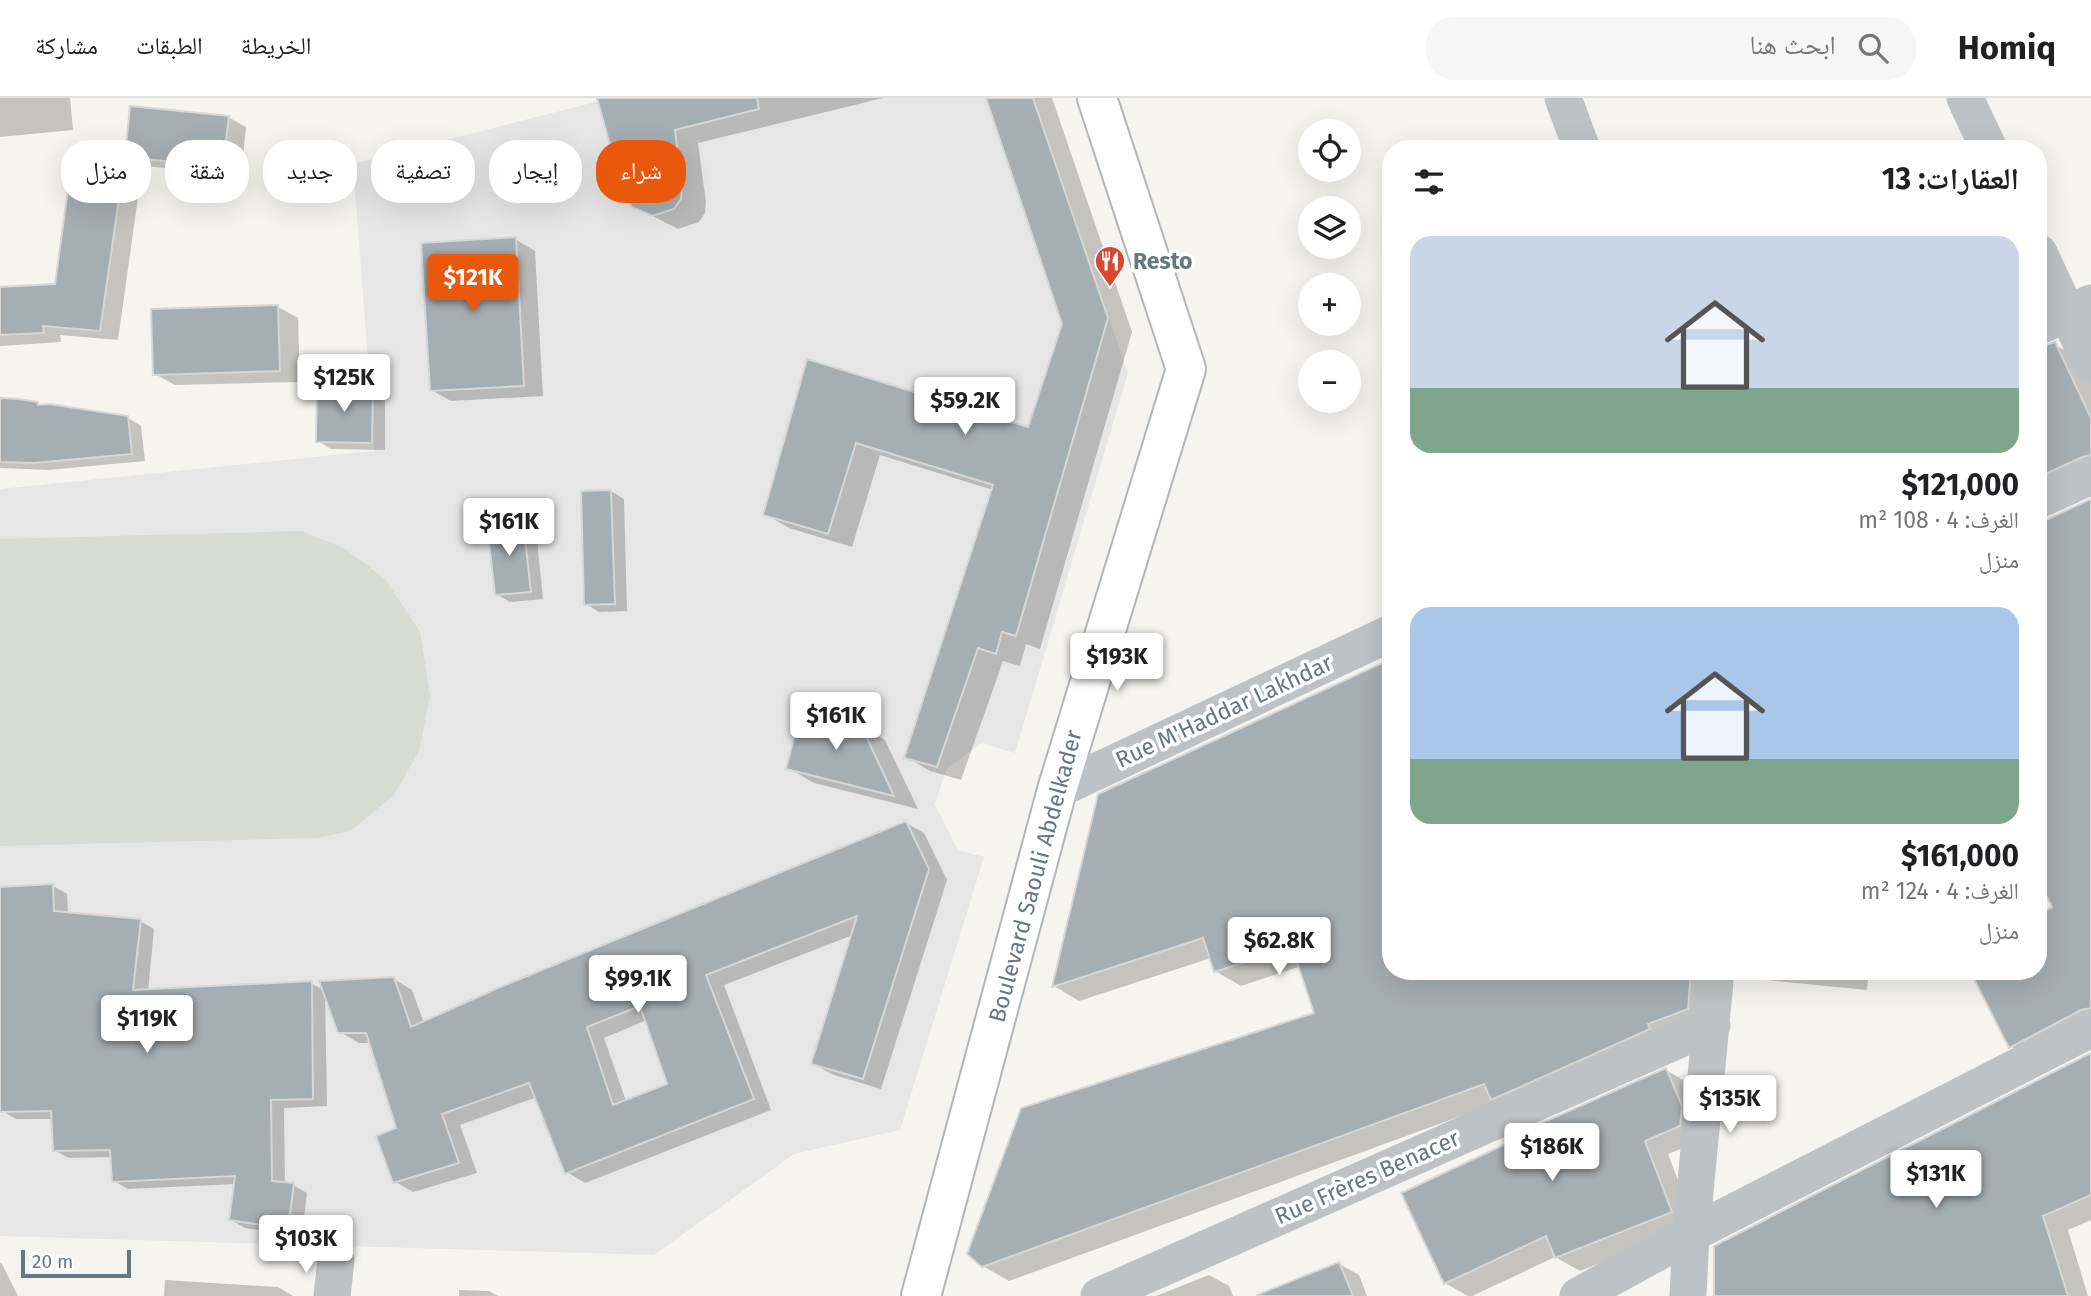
<!DOCTYPE html>
<html lang="ar">
<meta charset="utf-8">
<style>
body{margin:0;font-family:"Fira Sans","Noto Naskh Arabic",sans-serif;background:#f6f6f6;color:#202124;direction:rtl;height:100vh;display:flex;flex-direction:column;font-size:26px;white-space:nowrap}
*{box-sizing:border-box;margin:0}
p{font-size:23px;color:#757577}
.icon{flex:none;width:38px;height:38px;fill:none;stroke:currentColor;stroke-width:2;stroke-linecap:round;stroke-linejoin:round}
.map{position:relative;flex:1;overflow:hidden;direction:ltr}
.drawer{position:absolute;left:1382px;top:42px;width:665px;height:840px;display:flex;flex-direction:column;background:#fff;border-radius:28px;box-shadow:0 7px 28px #0002;direction:rtl}
.drawer>*{flex:none}
.guide{position:absolute;left:21px;top:42px;width:665px;height:63px;direction:rtl;display:flex;gap:14px}
.controls{position:absolute;left:1298px;top:21px;display:grid;gap:14px}
.controls a{display:grid;place-items:center;width:63px;height:63px;border-radius:50%;background:#fff;box-shadow:0 7px 28px #0002;font-size:35px}
.scale{position:absolute;left:21px;bottom:18px;width:110px;box-sizing:border-box;padding-left:7px;border:4px solid #657780;border-top:0;font-size:19px;line-height:24px;white-space:nowrap;color:#657780;-webkit-text-stroke:5px #fff;paint-order:stroke}
.price{position:absolute;translate:-50% -60px;padding:0 16px;border-radius:7px;background:#fff;color:#222;font-size:23px;line-height:46px;filter:drop-shadow(0 2px 4px #0008)}
.price::after{content:'';position:absolute;left:50%;top:42px;width:21px;height:16px;margin-left:-10px;background:inherit;clip-path:polygon(0 0,100% 0,50% 100%)}
.price.on{background:#ea580c;color:#fff}
ul{padding:0;list-style:none}
li{display:grid;align-content:center;gap:14px;height:371px;padding:0 28px}
li span{display:grid;place-items:center;height:217px;border-radius:21px;color:#555}
li>.icon{margin-inline-start:auto}
span .icon{width:126px;height:126px;fill:#fffc;stroke-width:1}
li b{font-size:30px}
h2{display:flex;justify-content:space-between;align-items:center;height:84px;padding:0 28px;font-size:30px}
.pill{padding:0 24px;border-radius:28px;background:#fff;box-shadow:0 7px 28px #0002;font-size:24px;line-height:63px}
.pill.on{background:#ea580c;color:#fff}
header{display:flex;align-items:center;gap:42px;box-sizing:border-box;height:98px;padding:0 35px;background:#fff;border-bottom:2px solid #e0e0e0}
header strong{font-size:33px}
nav{display:flex;gap:38px;margin-inline-start:auto;font-size:24px}
.search{width:490px;height:63px;background:#f6f6f6;display:flex;align-items:center;gap:18px;box-sizing:border-box;padding:0 24px;border-radius:28px;color:#757577;font-size:26px}
.map>svg:first-child{display:block}
</style>
<header>
<strong>Homiq</strong>
<div class="search"><svg class="icon" aria-label="search" viewBox="0 0 24 24"><circle cx="10" cy="10" r="6"/><path d="M15 15l6 6"/></svg>ابحث هنا</div>
<nav><a>الخريطة</a><a>الطبقات</a><a>مشاركة</a></nav>
</header>
<div class="map">
<svg width="2091" height="1198" viewBox="0 0 2091 1198">
<rect width="100%" height="100%" fill="#f5f4f1"/>
<!-- built -->
<path fill="#e5e6e5" d="M 611,0 L 1033,0 L 1128,275 L 1015,655 L 982,645 L 946,671 L 935,707 L 958,752 L 984,759 L 900,1032 L 794,1056 L 654,1157 L 0,1138 L 0,391 L 375,353 L 353,66 Z"/>
<!-- green -->
<path fill="#d7dbd2" d="M 301,433 L 344,450 L 385,481 L 420,534 L 430,598 L 419,653 L 394,697 L 350,733 L 317,740 L 0,748 L 0,441 Z"/>
<!-- shadow -->
<path fill="#0003" fill-rule="evenodd" d="M 0,0 L 70,0 L 73,32 L 0,39 Z
M 615,0 L 883,0 L 698,45 L 706,104 L 705,115 L 699,124 L 678,131 L 633,108 Z
M 988,0 L 1052,0 L 1132,234 L 1040,551 L 1026,546 L 1020,568 L 1003,563 L 961,682 L 930,673 L 906,659 L 993,392 L 880,357 L 852,449 L 789,430 L 765,416 L 808,263 L 1029,331 L 1064,226 Z
M 131,10 L 228,19 L 246,29 L 241,78 L 136,67 L 142,71 L 118,242 L 60,237 L 61,244 L 0,248 L 0,191 L 56,188 L 75,57 L 126,61 Z
M 515,141 L 535,153 L 543,298 L 451,303 L 431,292 Z
M 278,209 L 298,220 L 300,284 L 175,287 L 155,276 Z
M 2055,247 L 2081,262 L 2091,283 L 2091,381 L 2043,416 L 2044,423 L 2091,403 L 2091,935 L 2036,963 L 2010,948 L 2039,873 L 2039,818 L 2054,810 L 2039,780 L 2039,255 Z
M 372,290 L 385,298 L 385,352 L 331,351 L 318,343 Z
M 0,302 L 128,320 L 141,328 L 145,363 L 48,372 L 0,370 Z
M 611,393 L 624,401 L 627,513 L 599,514 L 586,506 Z
M 523,423 L 536,431 L 543,501 L 510,504 L 496,496 Z
M 1391,564 L 1391,873 L 1718,873 L 1713,926 L 1009,1183 L 983,1168 L 1317,916 L 1301,868 L 1241,888 L 1215,873 L 1211,860 L 1079,903 L 1054,888 L 1099,697 Z
M 859,627 L 885,642 L 918,711 L 814,685 L 788,670 Z
M 906,725 L 924,735 L 947,782 L 881,991 L 831,976 L 813,965 L 853,837 L 724,887 L 771,1012 L 585,1085 L 567,1074 L 537,999 L 460,1027 L 477,1075 L 413,1094 L 394,1083 L 398,1031 L 371,945 L 359,945 L 340,934 L 325,896 L 327,1008 L 284,1010 L 285,1086 L 293,1087 L 307,1095 L 302,1138 L 245,1130 L 231,1122 L 236,1086 L 128,1091 L 114,1083 L 112,1059 L 69,1060 L 54,1052 L 53,1021 L 16,1021 L 2,1013 L 0,790 L 53,788 L 67,796 L 68,816 L 140,823 L 154,831 L 148,893 L 311,885 L 325,893 L 394,881 L 412,892 L 424,925 ZM 647,922 L 669,987 L 626,1003 L 604,940 Z
M 1753,873 L 1869,873 L 1867,892 L 1766,882 Z
M 2091,957 L 2091,1122 L 2068,1132 L 2088,1198 L 1716,1198 Z
M 1666,972 L 1690,986 L 1704,1042 L 1668,1056 L 1695,1127 L 1580,1173 L 1555,1159 L 1472,1198 L 1468,1198 L 1445,1185 Z
M 0,1165 L 2,1166 L 18,1198 L 0,1198 Z
M 1339,1166 L 1359,1177 L 1367,1198 L 1259,1198 Z
M 1209,1177 L 1229,1188 L 1233,1198 L 1156,1198 Z
M 165,1182 L 278,1189 L 293,1198 L 164,1198 Z
M 459,1192 L 489,1193 L 498,1198 L 459,1198 Z"/>
<!-- building -->
<path fill="#a5aeb2" stroke="#d6d6d4" stroke-width="2" fill-rule="evenodd" d="M 597,0 L 757,0 L 759,11 L 675,32 L 682,89 L 681,101 L 674,111 L 652,118 L 632,109 L 625,101 Z
M 986,0 L 1033,0 L 1108,220 L 1016,538 L 1002,534 L 996,556 L 978,550 L 937,669 L 904,660 L 993,387 L 856,345 L 828,436 L 763,417 L 807,261 L 1028,329 L 1062,226 Z
M 130,8 L 229,18 L 223,69 L 125,59 Z
M 73,55 L 125,59 L 100,233 L 43,228 L 44,235 L 0,237 L 0,189 L 55,186 Z
M 516,139 L 524,288 L 430,293 L 421,145 Z
M 278,207 L 280,273 L 153,277 L 151,211 Z
M 2055,244 L 2091,320 L 2091,357 L 2082,359 L 2039,379 L 2039,249 Z
M 317,287 L 373,288 L 372,345 L 316,344 Z
M 0,300 L 19,301 L 38,304 L 38,307 L 49,306 L 128,318 L 132,356 L 34,365 L 0,364 Z
M 611,392 L 615,506 L 584,507 L 581,393 Z
M 2091,401 L 2091,910 L 2081,912 L 2009,950 L 1970,873 L 2039,873 L 2039,816 L 2052,809 L 2039,784 L 2039,423 L 2048,421 Z
M 523,422 L 531,494 L 495,497 L 487,426 Z
M 1391,561 L 1391,873 L 1691,873 L 1688,911 L 1648,926 L 1650,931 L 1491,1002 L 1484,986 L 982,1169 L 967,1156 L 1021,1010 L 1314,915 L 1292,849 L 1214,874 L 1203,840 L 1052,889 L 1098,696 Z
M 802,609 L 860,625 L 894,698 L 786,671 Z
M 906,723 L 929,771 L 863,981 L 811,966 L 857,818 L 706,877 L 754,1001 L 565,1076 L 529,985 L 442,1016 L 459,1065 L 393,1085 L 376,1038 L 396,1030 L 366,935 L 338,935 L 319,883 L 394,879 L 411,929 L 498,890 ZM 640,908 L 667,986 L 613,1007 L 587,929 Z
M 53,786 L 54,813 L 141,821 L 133,892 L 312,883 L 313,1001 L 271,1002 L 272,1083 L 294,1085 L 288,1131 L 229,1122 L 235,1078 L 112,1084 L 110,1052 L 53,1053 L 51,1013 L 0,1014 L 0,789 Z
M 2091,955 L 2091,1097 L 2043,1118 L 2068,1198 L 1714,1198 L 1714,1148 Z
M 1666,970 L 1682,1008 L 1680,1028 L 1645,1043 L 1672,1114 L 1555,1160 L 1546,1138 L 1444,1186 L 1401,1095 L 1508,1045 L 1506,1041 Z
M 1339,1164 L 1353,1198 L 1258,1198 L 1257,1197 Z"/>
<g fill="none" stroke-linecap="round" stroke-linejoin="round">
<!-- secondary casing -->
<g stroke="#b0b6b9" stroke-width="42">
<path id="secondary" d="M 921,1198 L 1057,692 L 1186,271 L 1097,0"/>
</g>
<!-- minor -->
<path stroke="#bec2c5" stroke-width="37" d="M 1563,0 L 1582,51
M 1965,0 L 1989,51
M 2039,155 L 2091,266
M 2039,228 L 2091,205
M 2039,402 L 2091,378
M 1057,692 L 1391,535
M 332,1198 L 336,1162
M 1099,1198 L 1712,927
M 1578,1198 L 1691,1136 L 2091,931
M 1688,1198 L 1691,1136 L 1716,873"/>
<!-- secondary -->
<use href="#secondary" stroke="#fff" stroke-width="38"/>
</g>
<!-- icons -->
<defs>
<g id="restaurant-pin" transform="scale(1.575)"><path d="M0 17L-7.5 6A9.5 9.5 0 1 1 7.5 6Z" fill="#d7482f" stroke="#fff"/><path d="M-5-6h1v4h1v-4h1v4h1v-4h1v5L-1.5 .5V6h-2V.5L-5-1ZM5-6V6H3V1.5H1.5Q1.5-4 5-6Z" fill="#fff"/></g>
</defs>
<g fill-rule="evenodd">
<use href="#restaurant-pin" x="1110" y="163"/>
</g>
<g text-anchor="middle" dominant-baseline="central" stroke-width="7" stroke-linejoin="round" paint-order="stroke">
<!-- poi labels -->
<g font-size="23" font-weight="bold" fill="#657780" stroke="#fff" text-anchor="start">
<text x="1133" y="163">Resto</text>
</g>
<!-- street labels -->
<g font-size="23" fill="#657780" stroke="#fff">
<text transform="translate(1224 613) rotate(-25)">Rue M'Haddar Lakhdar</text>
<text transform="translate(1035 778) rotate(-75)">Boulevard Saouli Abdelkader</text>
<text transform="translate(1367 1079) rotate(-24)">Rue Frères Benacer</text>
</g>
</g>
</svg>
<div class="controls">
<a><svg class="icon" aria-label="locate" viewBox="0 0 24 24"><circle cx="12" cy="12" r="6"/><path d="M12 2v4M12 18v4M2 12h4M18 12h4"/></svg></a>
<a><svg class="icon" aria-label="layers" viewBox="0 0 24 24"><path d="M12 4l9 5-9 5-9-5zM3 14l9 5 9-5"/></svg></a>
<a>+</a>
<a>−</a>
</div>
<div class="scale">20 m</div>
<b class="price on" style="left:473px;top:216px">$121K</b>
<b class="price" style="left:344px;top:316px">$125K</b>
<b class="price" style="left:965px;top:339px">$59.2K</b>
<b class="price" style="left:509px;top:460px">$161K</b>
<b class="price" style="left:1117px;top:595px">$193K</b>
<b class="price" style="left:836px;top:654px">$161K</b>
<b class="price" style="left:1279px;top:879px">$62.8K</b>
<b class="price" style="left:638px;top:917px">$99.1K</b>
<b class="price" style="left:147px;top:957px">$119K</b>
<b class="price" style="left:1730px;top:1037px">$135K</b>
<b class="price" style="left:1552px;top:1085px">$186K</b>
<b class="price" style="left:1936px;top:1112px">$131K</b>
<b class="price" style="left:306px;top:1177px">$103K</b>
<div class="guide">
<a class="pill on">شراء</a>
<a class="pill">إيجار</a>
<a class="pill">تصفية</a>
<a class="pill">جديد</a>
<a class="pill">شقة</a>
<a class="pill">منزل</a>
</div>
<section class="drawer">
<h2>العقارات: 13<svg class="icon" aria-label="filters" viewBox="0 0 24 24"><path d="M4 7h16M4 17h16"/><circle cx="9" cy="7" r="2"/><circle cx="15" cy="17" r="2"/></svg></h2>
<ul>
<li><span style="background:linear-gradient(#c9d6e8 70%,#7fa58c 0)"><svg class="icon" aria-label="home" viewBox="0 0 24 24"><path d="M3 11l9-7 9 7M6 9v11h12V9"/></svg></span><div><b>$121,000</b><p>الغرف: 4 · 108 m²</p><p>منزل</p></div></li>
<li><span style="background:linear-gradient(#a9c7e8 70%,#7fa58c 0)"><svg class="icon" aria-label="home" viewBox="0 0 24 24"><path d="M3 11l9-7 9 7M6 9v11h12V9"/></svg></span><div><b>$161,000</b><p>الغرف: 4 · 124 m²</p><p>منزل</p></div></li>
</ul>
</section>
</div>
